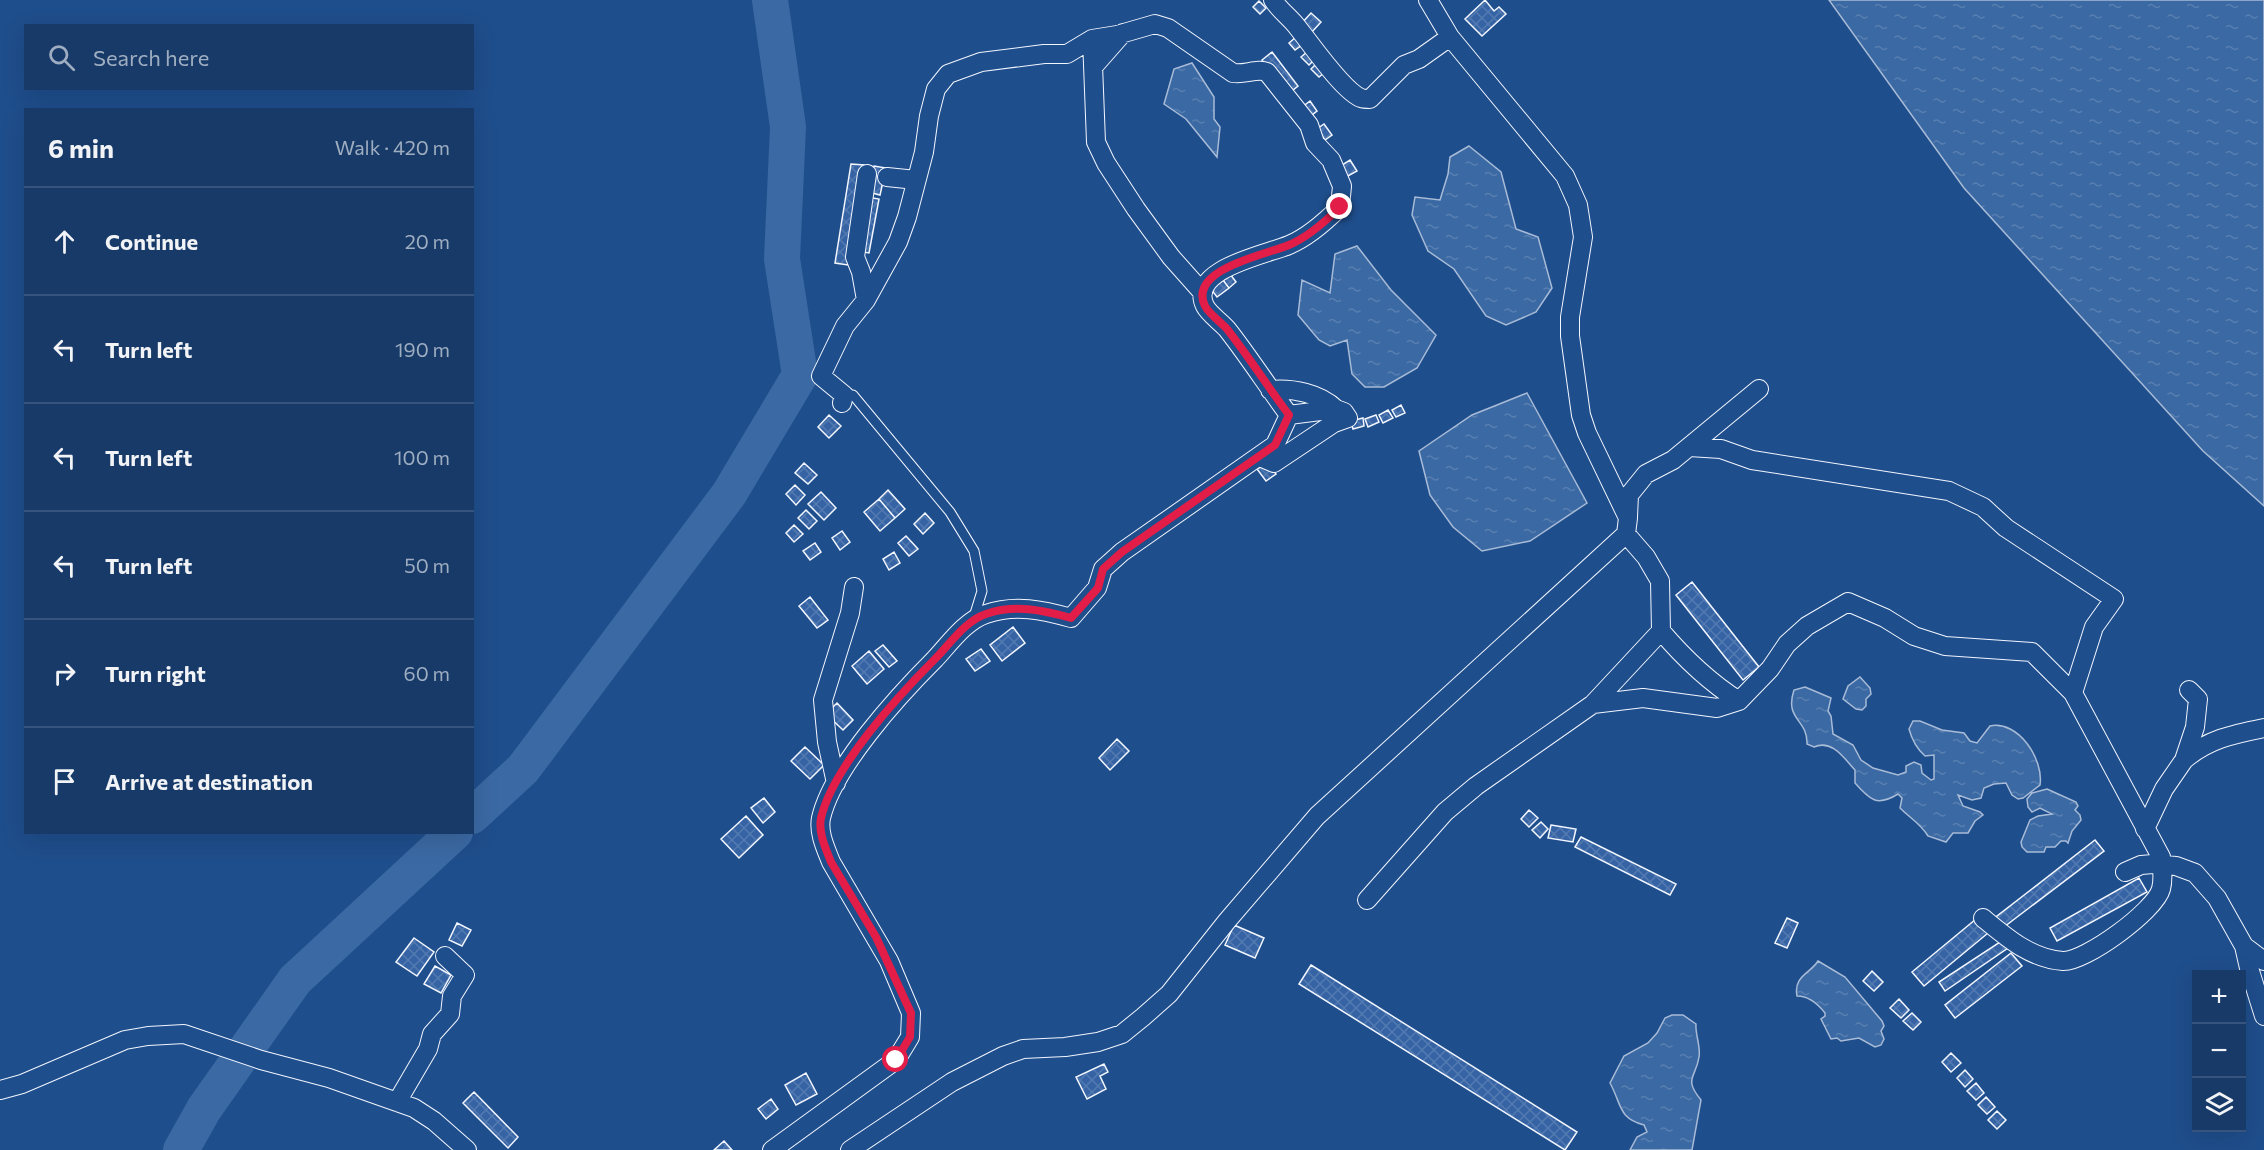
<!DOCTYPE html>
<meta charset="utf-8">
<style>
:root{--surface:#173a69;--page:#244571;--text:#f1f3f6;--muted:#9eadc0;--line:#36547d}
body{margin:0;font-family:Commissioner,sans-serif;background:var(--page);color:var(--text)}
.controls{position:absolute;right:18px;bottom:18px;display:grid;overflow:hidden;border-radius:0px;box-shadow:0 6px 24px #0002}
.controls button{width:54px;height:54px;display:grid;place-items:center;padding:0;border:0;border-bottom:2px solid var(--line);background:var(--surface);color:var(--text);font:30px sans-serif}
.stop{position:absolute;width:18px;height:18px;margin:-14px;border:4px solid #e11d48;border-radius:50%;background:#fff}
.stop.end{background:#e11d48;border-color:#fff;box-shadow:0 2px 6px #0008}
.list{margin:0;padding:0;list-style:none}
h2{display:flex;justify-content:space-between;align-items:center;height:78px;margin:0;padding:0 24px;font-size:26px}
h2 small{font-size:20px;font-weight:400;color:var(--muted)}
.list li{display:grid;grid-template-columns:39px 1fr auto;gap:18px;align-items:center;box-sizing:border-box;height:108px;padding:0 24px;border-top:2px solid var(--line)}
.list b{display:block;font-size:22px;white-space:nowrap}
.list em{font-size:20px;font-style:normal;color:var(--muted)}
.icon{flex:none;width:33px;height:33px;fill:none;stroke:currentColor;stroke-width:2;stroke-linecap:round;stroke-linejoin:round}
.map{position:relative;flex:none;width:2264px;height:1150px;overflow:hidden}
.search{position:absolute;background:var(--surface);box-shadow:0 6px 24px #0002;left:24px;top:24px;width:450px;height:66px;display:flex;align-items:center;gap:15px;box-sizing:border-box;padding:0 21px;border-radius:0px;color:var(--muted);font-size:22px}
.panel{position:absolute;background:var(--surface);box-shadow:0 6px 24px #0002;left:24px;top:108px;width:450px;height:726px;border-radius:0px}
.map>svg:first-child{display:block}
.water{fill:url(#water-ripples);stroke:#a8bbd7;stroke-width:1.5}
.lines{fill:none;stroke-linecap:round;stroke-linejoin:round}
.river{stroke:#3b69a3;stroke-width:36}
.building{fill:url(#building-cross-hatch);stroke:#f2f6ff;stroke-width:1.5}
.service-casing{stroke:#f2f6ff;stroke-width:11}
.minor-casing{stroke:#f2f6ff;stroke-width:20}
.service{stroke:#1f4e8c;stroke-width:9}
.minor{stroke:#1f4e8c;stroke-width:18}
.route{stroke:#e11d48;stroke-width:8}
</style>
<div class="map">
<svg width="2264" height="1150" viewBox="0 0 2264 1150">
<defs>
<pattern id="water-ripples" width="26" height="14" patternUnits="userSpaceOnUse" patternTransform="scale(1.5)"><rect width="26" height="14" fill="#3b69a3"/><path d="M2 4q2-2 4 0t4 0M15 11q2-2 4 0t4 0" fill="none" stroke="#587fb1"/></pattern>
<pattern id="building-cross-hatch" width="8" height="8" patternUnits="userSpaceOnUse" patternTransform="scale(1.5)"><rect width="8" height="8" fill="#3563a3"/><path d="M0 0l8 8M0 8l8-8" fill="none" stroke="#537ab1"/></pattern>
</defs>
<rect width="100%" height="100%" fill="#1f4e8c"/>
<path class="water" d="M1829,0H2264V506L2203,451L1964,188Z
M1192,63L1214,97V119L1220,127L1217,157L1186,119L1164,104L1174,69Z
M1469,146L1501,172L1516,229L1538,237L1552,288L1536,312L1506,325L1486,316L1454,269L1428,251L1412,215L1415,197L1440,200L1448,174L1450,157Z
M1357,246L1391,290L1436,335L1417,368L1384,387H1365L1352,374L1347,340L1330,346L1319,340L1298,315L1302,280L1330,293L1335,254Z
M1527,393L1587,503L1530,541L1482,551L1453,527L1430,495L1419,451L1472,415Z
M1860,677L1870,688L1871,694L1866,699V706L1862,710L1856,709L1843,699L1848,686Z
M1805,687L1831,698L1828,711L1831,716L1833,734L1853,745L1861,760L1873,768L1898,775L1906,772V766L1914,762L1921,765L1922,773L1931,780L1934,779V755L1925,756C1916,748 1912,740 1909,729L1913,721H1920L1942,730L1964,733L1970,741L1977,743L1990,726C2018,720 2044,759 2040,785L2023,798L2018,799L2012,795L2006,783L1994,784L1984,788L1981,798L1972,800L1958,795L1963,806L1980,812L1983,815L1975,821L1968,833H1953L1946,842L1928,836C1921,824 1910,818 1900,808L1902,798L1898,794C1877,807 1870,800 1855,783V770C1844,758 1832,739 1814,747L1807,744C1808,719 1784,720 1794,690Z
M2047,789L2076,802L2078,806L2075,810L2080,815L2081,820L2072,831L2068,843L2066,841H2061L2055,847H2046L2044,852H2027L2022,847L2021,842L2030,820L2038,816L2052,814L2040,808L2032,812L2028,807L2027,799L2032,793Z
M1818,961L1845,977L1882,1021L1884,1026L1881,1031L1884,1039L1881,1045L1875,1047L1859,1038L1841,1041L1837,1038L1831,1039L1821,1019L1825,1016V1013C1818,1004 1808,996 1797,996C1793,976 1811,973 1818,961Z
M1672,1015H1683L1696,1024C1695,1034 1701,1047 1699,1057C1696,1078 1683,1078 1701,1100L1692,1150H1630L1637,1137L1647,1132L1644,1125C1618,1118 1622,1105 1610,1083L1624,1056L1648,1043L1657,1033L1665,1018Z"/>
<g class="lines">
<path class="river" d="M472,816L523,769L729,494L800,375L782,259L788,127L770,0
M181,1150L204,1109L295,980L455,832"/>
</g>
<path class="building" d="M1485,0L1494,11L1499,7L1506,14L1482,36L1465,19Z
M1259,1L1266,8L1260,14L1253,7Z
M1311,13L1321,22L1311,33L1301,24Z
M1296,37L1302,45L1295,50L1289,43Z
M1272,52L1298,86L1289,93L1262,60Z
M1307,52L1315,59L1309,65L1301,57Z
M1317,63L1325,72L1319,77L1311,69Z
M1310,101L1317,111L1308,118L1301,108Z
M1324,124L1332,135L1325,140L1317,129Z
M1350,160L1357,171L1346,177L1339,167Z
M851,164L864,165L848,265L835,263Z
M874,166L886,168L880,195L868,192Z
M867,197L879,199L869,253L857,251Z
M1227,270L1236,282L1229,288L1220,276Z
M1220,276L1229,288L1217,297L1208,285Z
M1401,405L1405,413L1396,417L1392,410Z
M1388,410L1393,418L1383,423L1379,415Z
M829,415L841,426L829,438L818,427Z
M1376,415L1379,422L1368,427L1365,419Z
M1363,418L1364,426L1353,429L1351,421Z
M1268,462L1276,474L1266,481L1257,469Z
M804,463L817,475L808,484L795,473Z
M795,485L805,495L796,505L786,494Z
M888,490L905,509L895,518L879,499Z
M821,492L836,508L824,520L808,504Z
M879,499L895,518L880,531L864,512Z
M806,510L817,521L809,529L798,518Z
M925,513L934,523L923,534L914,524Z
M794,525L803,534L794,542L786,533Z
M842,531L850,542L840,550L832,538Z
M906,536L918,549L909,556L898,543Z
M815,543L821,552L810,560L803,551Z
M894,552L900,563L889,570L883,559Z
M1692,582L1759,667L1743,680L1676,595Z
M810,597L828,620L817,628L799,606Z
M1013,627L1025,643L1002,661L990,645Z
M883,645L897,661L889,667L875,651Z
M981,649L990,661L975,671L966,659Z
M869,651L884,669L867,684L852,666Z
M837,703L853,720L843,730L826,714Z
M1117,739L1129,751L1110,770L1099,758Z
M805,747L824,765L810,779L791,761Z
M764,798L775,812L763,823L751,808Z
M1529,810L1538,818L1529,827L1521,819Z
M746,816L763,835L739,858L721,839Z
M1541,822L1548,829L1540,838L1532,830Z
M1551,825L1576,829L1573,842L1548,838Z
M1581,837L1676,884L1670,895L1575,847Z
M2095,840L2104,851L2000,930L1992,920Z
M2139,878L2147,892L2057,941L2050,928Z
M1787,918L1798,923L1787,948L1775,943Z
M1976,919L1988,933L1924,986L1912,972Z
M457,923L471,930L462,946L449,940Z
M1234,925L1264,938L1255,958L1225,945Z
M414,938L434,952L417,976L396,962Z
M2003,940L2008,948L1945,991L1939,982Z
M2011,953L2022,966L1955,1018L1945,1005Z
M1311,965L1577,1132L1565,1150L1299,984Z
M435,966L451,975L441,993L424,984Z
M1872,971L1883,982L1874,991L1863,981Z
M1899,999L1909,1010L1901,1018L1890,1008Z
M1912,1013L1921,1022L1913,1030L1903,1021Z
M1951,1053L1961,1063L1951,1072L1942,1062Z
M1104,1064L1108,1072L1100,1076L1106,1089L1087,1099L1076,1077Z
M1965,1070L1973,1079L1965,1087L1957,1078Z
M806,1073L817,1094L796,1105L785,1085Z
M1976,1083L1984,1093L1976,1100L1967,1091Z
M474,1092L518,1137L508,1148L463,1103Z
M1986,1097L1995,1107L1987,1114L1978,1105Z
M771,1099L778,1109L766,1119L758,1109Z
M1997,1111L2006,1120L1997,1129L1988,1120Z
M724,1141L732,1150H714Z"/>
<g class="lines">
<g class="service-casing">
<path id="service" d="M844,395H853L950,512L974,551L982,591L973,620"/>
</g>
<g class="minor-casing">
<path id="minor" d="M1273,0C1280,11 1291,18 1298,28C1311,44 1343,91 1361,98C1364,99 1367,99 1370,99L1404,65L1419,59L1450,37
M1092,39L1096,142L1106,163L1136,209L1171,257L1203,293
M1094,66L1123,33
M887,177L916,180
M866,300L861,272L855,257L867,174
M1270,390C1293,388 1319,393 1336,409
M1689,447L1721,449L1752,460L1949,491L1983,507L2006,528L2114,599L2094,627L2073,693
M1260,457L1274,463L1334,423L1348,418L1344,412L1336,409L1289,415
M1628,517L1629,495L1646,474L1673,460L1759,389
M1661,631C1684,658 1709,682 1739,701
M1593,704L1643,698L1717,708L1739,701L1770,669L1787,644L1807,626L1848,602L1885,618L1914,636L1945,646L2032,652L2073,693L2161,857C2162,868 2164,878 2161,889C2155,911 2085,962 2063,961C2031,959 2006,937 1983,918
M2184,760C2208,739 2234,734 2264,728
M836,783L827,742L823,700L850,613L854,587
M2145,829L2164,789L2184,760L2195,727L2198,699L2189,690
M2125,872L2141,865L2153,864L2176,866L2195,873L2217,898L2244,946L2264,961
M1367,900L1445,812L1476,786L1593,704L1661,631L1660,581L1646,557L1626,534
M2244,946L2249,968L2264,1016
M0,1090L22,1084L125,1040L148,1036L184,1034L261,1060L329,1078L414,1108L434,1121L467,1150
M397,1102L428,1049L432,1034L450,1014L452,996L465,975L445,956
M772,1150L896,1060L910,1037L911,1013L889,961L831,862C826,849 818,833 821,818C833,767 898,696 935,659C950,643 965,621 986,614C1015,604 1043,610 1071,618L1097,588L1103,569L1122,552L1275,445L1289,415C1268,387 1249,357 1227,329C1221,322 1209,314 1205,306C1187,269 1268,254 1289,245C1308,237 1325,222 1340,207L1342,186L1331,160L1315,143L1309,125L1267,72C1257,68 1245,75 1233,73L1168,28L1155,24L1117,35L1092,39L1067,54H1044L981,62L948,74L936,89L929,116L924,152L907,217L898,242L866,300L845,326L821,376L844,395L842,403
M850,1150L952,1082L1003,1056L1023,1049L1065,1047L1098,1042L1122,1034L1143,1017L1169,994L1227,921L1317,816L1626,534L1628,518L1587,433L1581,415L1570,336V317L1583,237L1578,205L1565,176L1450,37L1428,0"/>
</g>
<use href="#service" class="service"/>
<use href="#minor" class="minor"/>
</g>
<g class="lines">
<path class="route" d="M896,1060L910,1037L911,1013L876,937L831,862C826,849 818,833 821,818C833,767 898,696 935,659C950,644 965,621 986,614C1014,604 1043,610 1071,618L1098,588L1103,569L1122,552L1275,445L1289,415C1268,387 1249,357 1227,329C1221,322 1209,314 1205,306C1187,269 1268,254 1289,245C1308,237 1325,222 1340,207"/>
</g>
</svg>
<div class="controls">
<button>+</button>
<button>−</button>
<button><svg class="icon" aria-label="layers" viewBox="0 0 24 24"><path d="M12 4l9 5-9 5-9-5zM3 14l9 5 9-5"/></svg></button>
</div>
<div class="stop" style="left:896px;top:1060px"></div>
<div class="stop end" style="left:1340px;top:207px"></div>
<div class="search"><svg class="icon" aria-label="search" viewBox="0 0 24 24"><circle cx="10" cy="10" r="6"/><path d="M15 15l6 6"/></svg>Search here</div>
<section class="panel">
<h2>6 min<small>Walk · 420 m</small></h2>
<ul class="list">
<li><svg class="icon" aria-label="ahead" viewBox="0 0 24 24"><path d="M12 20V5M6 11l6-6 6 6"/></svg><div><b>Continue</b></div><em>20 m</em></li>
<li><svg class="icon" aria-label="left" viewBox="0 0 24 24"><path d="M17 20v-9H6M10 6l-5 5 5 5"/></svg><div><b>Turn left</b></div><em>190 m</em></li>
<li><svg class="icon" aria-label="left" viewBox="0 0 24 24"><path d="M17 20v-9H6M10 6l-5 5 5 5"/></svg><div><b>Turn left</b></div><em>100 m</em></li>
<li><svg class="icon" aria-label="left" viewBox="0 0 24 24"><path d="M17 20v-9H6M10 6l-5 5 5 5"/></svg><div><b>Turn left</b></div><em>50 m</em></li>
<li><svg class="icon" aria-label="right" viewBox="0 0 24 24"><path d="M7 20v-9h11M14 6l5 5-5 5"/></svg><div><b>Turn right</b></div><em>60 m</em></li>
<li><svg class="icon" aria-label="arrive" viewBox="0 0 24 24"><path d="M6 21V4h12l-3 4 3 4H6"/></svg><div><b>Arrive at destination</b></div></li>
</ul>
</section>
</div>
